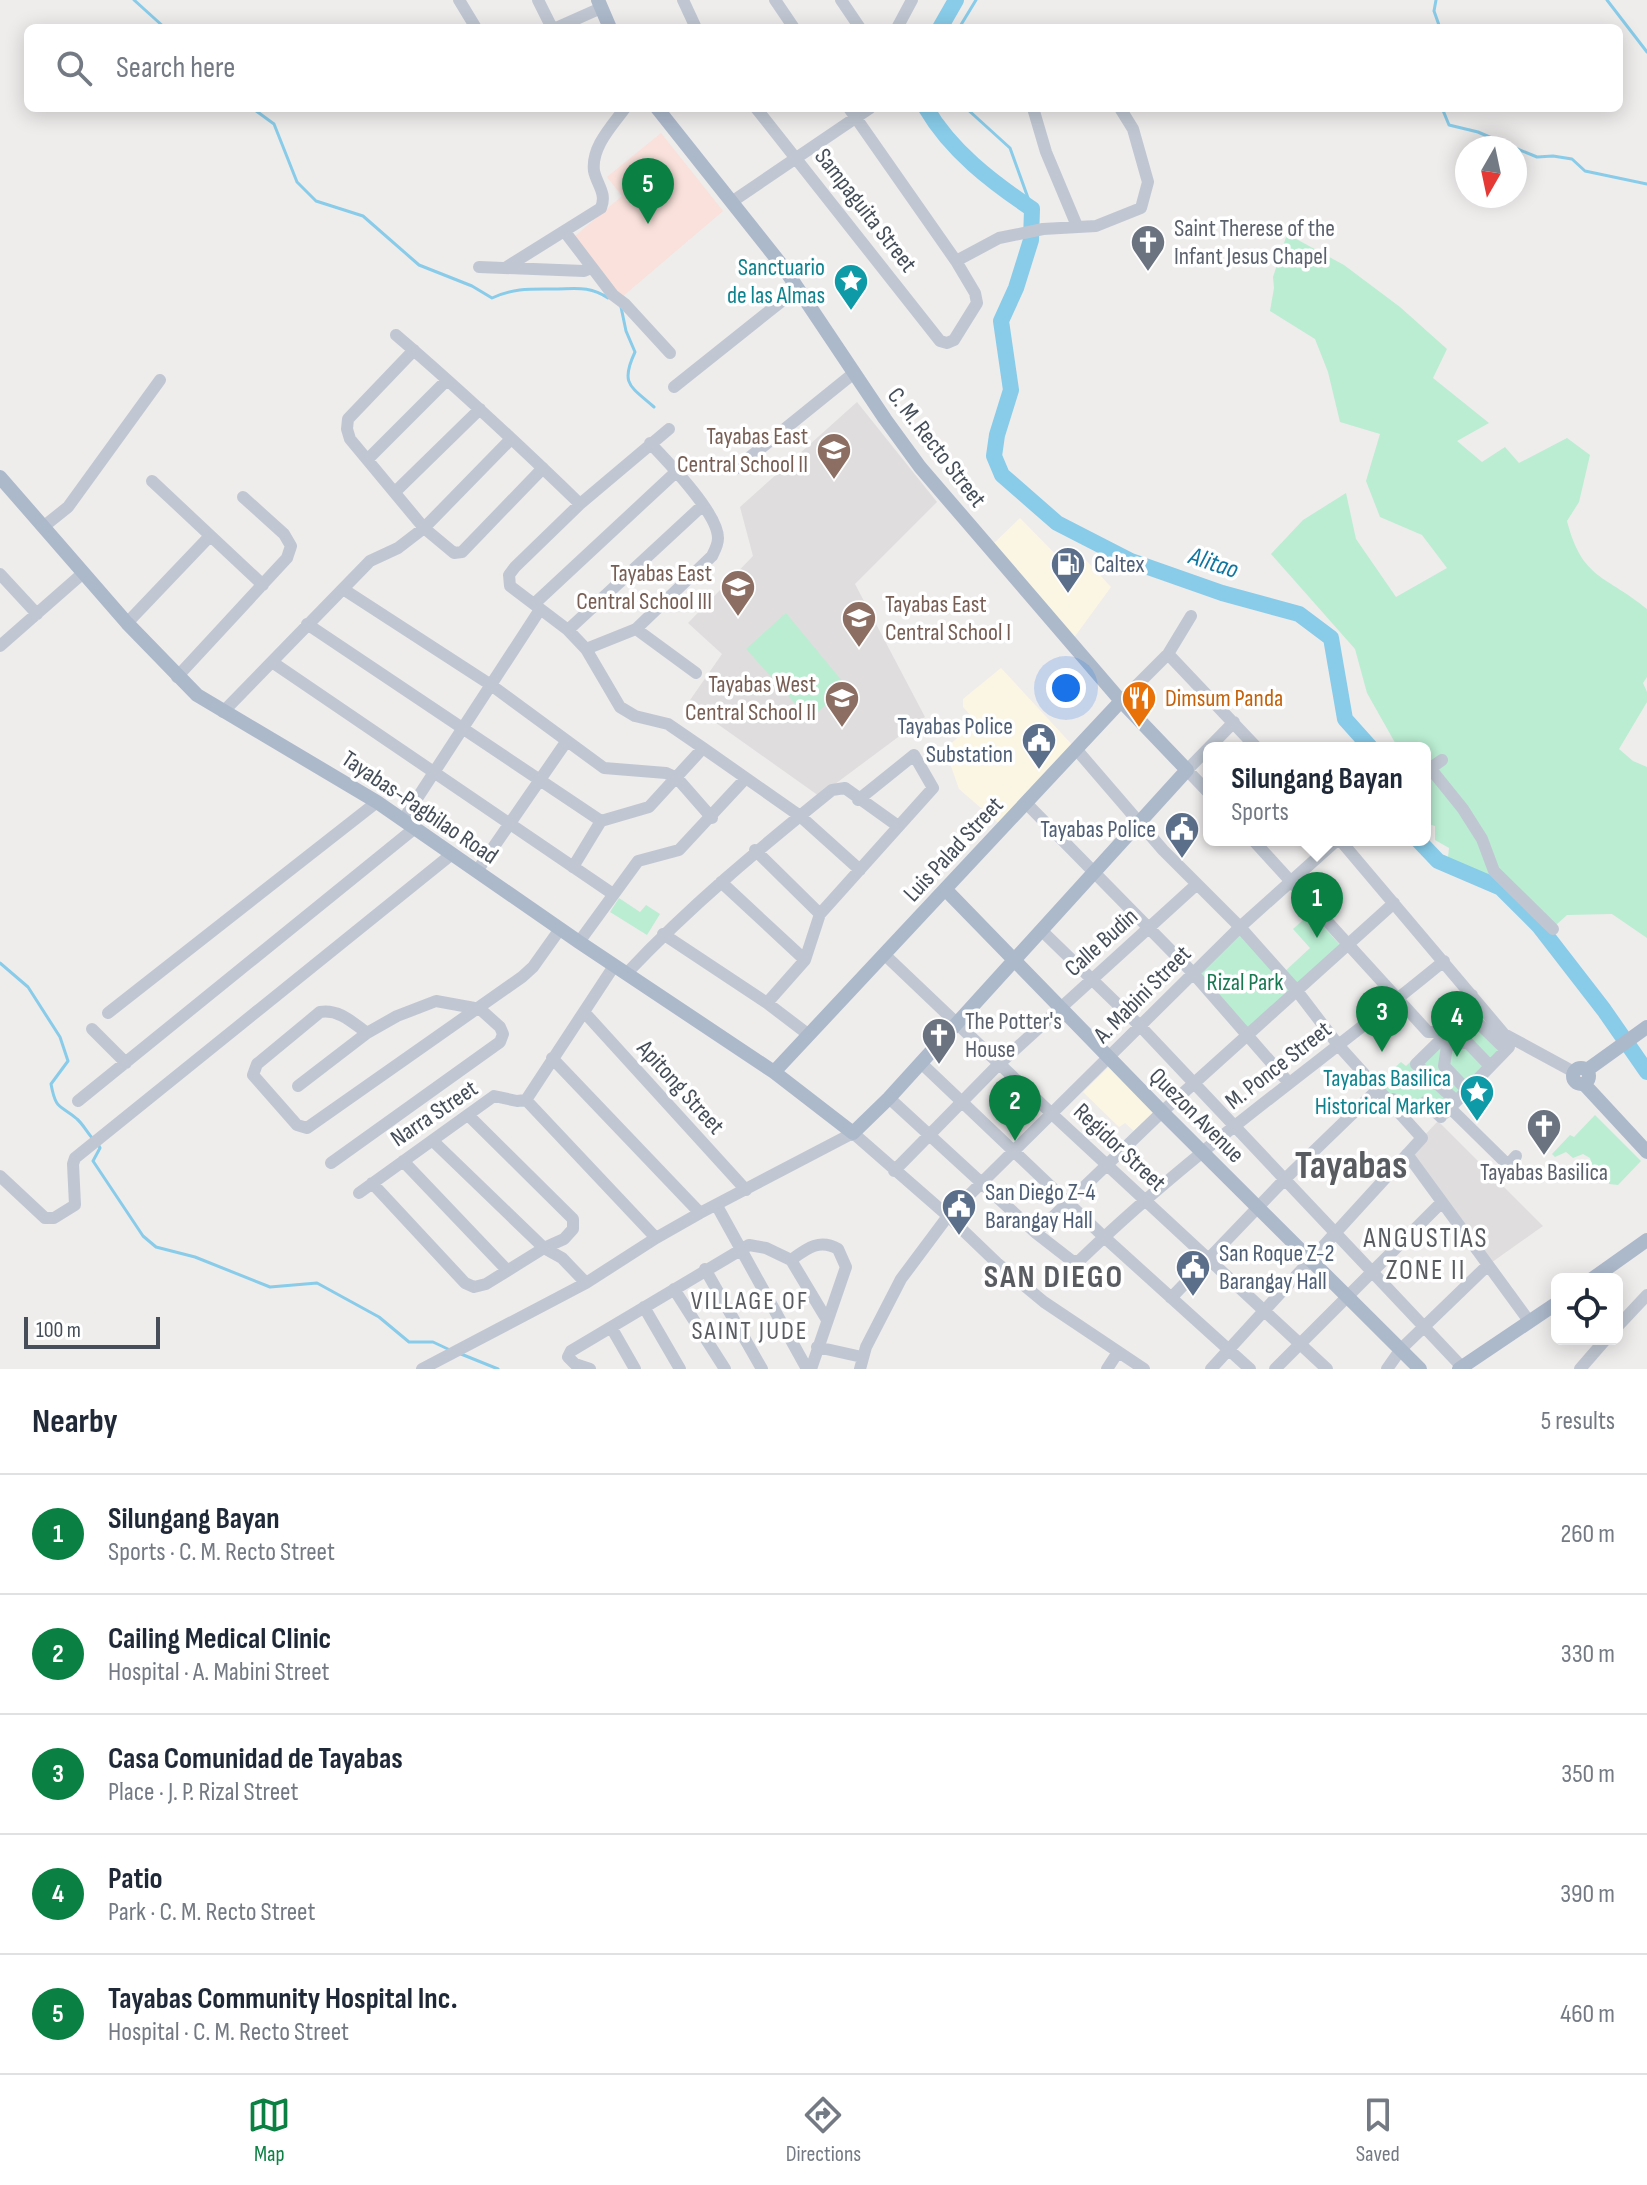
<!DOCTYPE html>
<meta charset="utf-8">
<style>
:root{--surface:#fff;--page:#f6f6f7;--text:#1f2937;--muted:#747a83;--line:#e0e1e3;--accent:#0b8043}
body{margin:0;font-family:"Sofia Sans Condensed",sans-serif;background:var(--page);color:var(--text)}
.controls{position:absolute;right:24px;bottom:24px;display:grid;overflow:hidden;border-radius:12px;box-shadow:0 4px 20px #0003}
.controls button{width:72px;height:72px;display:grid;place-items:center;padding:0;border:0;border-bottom:2px solid var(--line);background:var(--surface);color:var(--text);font:40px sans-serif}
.compass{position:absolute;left:1455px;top:136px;width:72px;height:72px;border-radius:50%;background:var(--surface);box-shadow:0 4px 20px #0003;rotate:189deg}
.scale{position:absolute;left:24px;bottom:20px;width:136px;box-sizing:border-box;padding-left:8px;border:4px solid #454e59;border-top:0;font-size:22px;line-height:28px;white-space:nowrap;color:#454e59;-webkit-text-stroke:6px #fff;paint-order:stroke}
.you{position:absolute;left:1066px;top:688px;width:28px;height:28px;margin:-20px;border:6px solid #fff;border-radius:50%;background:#1a73e8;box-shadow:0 0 0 12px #1a73e833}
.badge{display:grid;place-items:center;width:52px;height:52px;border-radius:50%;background:var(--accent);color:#fff;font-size:26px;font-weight:700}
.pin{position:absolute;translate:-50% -66px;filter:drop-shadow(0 2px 4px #0008)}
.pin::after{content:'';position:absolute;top:42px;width:28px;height:24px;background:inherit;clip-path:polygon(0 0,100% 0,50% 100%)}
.popup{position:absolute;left:1203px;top:742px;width:228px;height:104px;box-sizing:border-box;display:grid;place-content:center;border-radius:12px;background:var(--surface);filter:drop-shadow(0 2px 6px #0005);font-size:26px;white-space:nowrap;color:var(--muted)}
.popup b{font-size:30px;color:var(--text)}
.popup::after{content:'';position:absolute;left:50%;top:100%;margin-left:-16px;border:16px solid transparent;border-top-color:var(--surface)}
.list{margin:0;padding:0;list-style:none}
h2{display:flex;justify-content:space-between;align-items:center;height:104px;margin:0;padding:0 32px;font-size:34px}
h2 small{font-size:26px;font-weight:400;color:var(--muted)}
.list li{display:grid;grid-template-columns:52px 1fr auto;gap:24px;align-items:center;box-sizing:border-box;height:120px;padding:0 32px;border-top:2px solid var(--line)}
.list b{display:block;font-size:30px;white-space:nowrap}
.list p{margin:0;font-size:26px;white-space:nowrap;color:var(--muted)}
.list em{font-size:26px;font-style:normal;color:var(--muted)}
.icon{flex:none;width:44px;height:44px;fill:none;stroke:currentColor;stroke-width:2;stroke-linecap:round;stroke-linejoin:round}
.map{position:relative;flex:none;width:1647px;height:1369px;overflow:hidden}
.search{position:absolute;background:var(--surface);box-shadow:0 4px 20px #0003;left:24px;right:24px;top:24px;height:88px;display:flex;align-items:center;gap:20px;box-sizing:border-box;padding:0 28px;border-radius:12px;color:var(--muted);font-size:30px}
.sheet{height:704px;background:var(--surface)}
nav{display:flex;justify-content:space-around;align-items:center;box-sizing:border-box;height:112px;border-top:2px solid var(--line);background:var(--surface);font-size:22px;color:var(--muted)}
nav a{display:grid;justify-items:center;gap:4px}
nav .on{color:var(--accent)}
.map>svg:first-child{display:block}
.commercial{fill:#fbf6e4}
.education{fill:#e0ddde}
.medical{fill:#fae1db}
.green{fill:#baedd2}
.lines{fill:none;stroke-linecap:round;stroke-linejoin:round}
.stream{stroke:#88cce9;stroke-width:3}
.river{stroke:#88cce9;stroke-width:16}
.minor{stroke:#c0c7d2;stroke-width:12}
.major{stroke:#acb9cb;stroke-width:14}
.labels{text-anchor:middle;stroke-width:7;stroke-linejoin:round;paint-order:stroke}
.street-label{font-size:24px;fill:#454e59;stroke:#fff}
.worship-label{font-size:24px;fill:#5b616d;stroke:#fff;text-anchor:start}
.culture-label{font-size:24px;fill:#0d838f;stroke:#fff;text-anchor:end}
.education-label{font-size:24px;fill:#785e54;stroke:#fff;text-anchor:end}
.service-label{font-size:24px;fill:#4e5e75;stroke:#fff;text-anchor:start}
.food-label{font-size:24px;fill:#c56008;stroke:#fff;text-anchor:start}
.park-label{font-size:24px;fill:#187851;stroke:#fff}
.water-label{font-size:26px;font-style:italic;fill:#0f76a2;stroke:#fff}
.neighbourhood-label{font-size:26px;letter-spacing:2px;fill:#595c61;stroke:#fff}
.quarter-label{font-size:28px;letter-spacing:2px;fill:#595c61;stroke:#fff}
.district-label{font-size:32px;font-weight:bold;letter-spacing:2px;fill:#595c61;stroke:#fff}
.town-label{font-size:40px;font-weight:bold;fill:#595c61;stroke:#fff}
</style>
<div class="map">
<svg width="1647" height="1369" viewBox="0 0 1647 1369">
<rect width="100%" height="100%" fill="#efecec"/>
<path class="commercial" d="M1020,518L1067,566L1081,555L1111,587L1073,639L991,546Z
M1001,668L1076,749L1004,828L959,789L945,749L976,721L963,707V699Z
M1111,1065L1156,1112L1135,1132L1125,1123L1119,1127L1083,1092Z"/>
<path class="education" d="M857,402L937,502L855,584L925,717L819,796L688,703L722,654L688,623L753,556L740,507Z
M1438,1121L1543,1226L1488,1265L1407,1154Z"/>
<path class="medical" d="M661,133L723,211L622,297L574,237L622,196L607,177Z"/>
<path class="green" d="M1287,234L1344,265L1400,307L1447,349L1433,378L1489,423L1457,441L1482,462L1505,447L1519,463L1567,438L1590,455L1579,502L1567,521C1582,580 1606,575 1647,609V677L1643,683L1647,692V702L1619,749L1633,761L1647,767V938L1612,914L1567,915L1546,934L1501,888L1470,875L1459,863L1450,861L1448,857L1449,848L1435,840V826L1425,823V748H1398L1367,693L1355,649L1271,554L1303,520L1346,493L1356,539L1396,597L1447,568L1422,535L1380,517L1366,481L1380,434L1340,422L1328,372L1315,339L1270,311L1274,288L1273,277Z
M786,613L847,687L809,719L746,649Z
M619,898L640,912L646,905L660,914L647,935L610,912Z
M1311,913L1342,947L1247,1035L1193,973L1240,927L1282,974L1310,948L1293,929Z
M1469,1005L1508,1048L1450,1108L1445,1104L1430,1115L1409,1117L1375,1085L1401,1062L1406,1066Z
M1595,1115L1641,1161L1618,1185L1609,1184L1608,1169L1594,1171L1590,1158L1583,1154L1573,1158L1566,1152L1555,1157L1552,1154L1570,1135L1574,1137Z"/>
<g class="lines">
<path class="stream" d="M134,0L165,28
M1436,0L1434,11L1440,28
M1607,0L1647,52
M959,28L976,0
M252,108L274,124L297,182L316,201L363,216L419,265L472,286L492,298C514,288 530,289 553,289C574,289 589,285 608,298
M966,108L1010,148L1032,209
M1442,108L1449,125L1478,132L1515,148
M1515,148L1537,157L1553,156L1572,159L1585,171L1647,184
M621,307L626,331L635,352C620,384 630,386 654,407
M0,963L28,987L60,1037L68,1061L51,1084C56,1111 60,1104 77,1119C83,1124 88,1134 94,1140
M99,1146L100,1148L93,1161L143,1236L156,1247L195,1257L270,1287L317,1283L379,1317L409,1342H433L450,1350
M461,1354L498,1369"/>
<path class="river" d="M940,28L956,0
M926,108C951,151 992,182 1032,209L1031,240L1016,288L1001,321L1011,390L997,435L994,456L1002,475L1057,523L1131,561L1222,593L1299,614L1331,638L1345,719L1371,748
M1418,840L1438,861L1501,888L1539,926L1604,1010L1647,1072"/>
<path class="minor" d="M459,0L476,28
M538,0L552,28
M683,0L696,28
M775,0L794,28
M841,0L860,28
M556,28L601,8
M897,28L912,0
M756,108L940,341L947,343L954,340L977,303L975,293L956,261L849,108
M1033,108L1046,152L1077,226
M733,201L870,108
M565,232L613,295L625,304L670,353
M956,261L999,238L1043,229L1096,226L1141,208L1148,182L1133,129L1120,108
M479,267L584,271L591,268
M505,268L601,208C607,193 597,185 594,171C591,147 612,126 625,108
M396,335C459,389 520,446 580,504
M414,350L348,419L347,429L350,439L424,528L454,553L462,552L543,468
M674,387L797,289
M669,429L580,504L515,567L509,575L510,586L568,630L586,649L620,707L635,716L668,724L703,748L800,816L860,870
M368,459L447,380
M735,469L854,373
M152,481L263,585
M395,492L480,409
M43,527L68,507L160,380
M0,574L37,614
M343,589L491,685L604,768L666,773L677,778L712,818
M534,604L677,471
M127,623L210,536
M307,624L601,821
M636,629L696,673
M568,630L703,505
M0,646L82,574
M586,649L636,629L712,556C715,550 718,545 718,538C718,513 668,462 650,443
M1168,654L1257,748
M272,662L613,894
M177,677L287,558L291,546L284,534L243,497
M1121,701L1168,654L1191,616
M223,712L370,561L398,548L424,528L510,440
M1076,749L1163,850L1240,927L1297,991L1339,1046L1422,1138L1211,1369
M1430,768L1463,809L1482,839L1494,871L1553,929
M1425,772L1442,760
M1209,793L1187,770L1234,722
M1026,803L1193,973L1289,1083
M403,820L539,611
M1253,840L1428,1032H1436L1472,995
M1340,840L1504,1034L1574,1072
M755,850L820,914L805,960L767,1003
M573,867L601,821L649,807L703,748
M477,871L566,742
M721,882L805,960
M820,914L933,788L914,755L858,800
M1041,930L1141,1027L1462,1367
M663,934L767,1003L809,1035
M579,942L638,861L679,850L745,779
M885,955L1052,1114L1327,1369
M627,973C690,906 760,848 832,790L845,788L898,826
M584,1012L746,1190
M108,1013L377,802
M92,1029L126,1063
M367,1033C352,1022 339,1009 320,1012L257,1064L253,1075L297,1125L307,1128L522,977L533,967L560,929
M552,1058L700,1213
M921,1063L1103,1236L1250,1369
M298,1086L367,1033L397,1016L436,1001L480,1009L500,1027L503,1034L500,1042L331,1163
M1467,1090L1444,1066L1447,1046L1467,1042L1490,1066
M889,1098L1036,1233L1072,1261H1079C1192,1151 1323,1061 1444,961
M1393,1099L1404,1109H1418
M526,1100L656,1238
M78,1101L415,828
M1456,1101L1416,1064L1468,1013L1506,1050
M1425,1102L1441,1117
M1450,1108L1508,1165L1516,1156
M1445,1113L1509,1047
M433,1141L544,1248L562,1258L586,1283
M1407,1154L1529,1321
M403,1161L507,1270
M894,1171L999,1064L1197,884
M0,1176L45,1218H54L75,1205L73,1164L75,1158L452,854
M372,1183L465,1283L474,1287L486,1284L544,1248L564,1239L573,1229V1219L469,1116
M359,1193L494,1096L517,1101L526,1100L614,966
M717,1206L807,1369
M1036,1233L1162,1112L1394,903
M791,1260C806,1249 819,1238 838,1249L846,1267L811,1369
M705,1269L762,1369
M674,1289L725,1369
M1171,1298L1285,1179L1377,1090
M644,1307L680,1369
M611,1327L635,1369
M1617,1327L1647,1295
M817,1347L862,1357
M422,1369L586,1283L656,1238L700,1213L853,1133L948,1216L997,1263L1044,1302L1144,1369
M590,1369L575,1364L568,1357L571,1351L749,1245L766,1248L791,1260L827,1320
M860,1369L866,1347L901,1279L948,1216L1240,927L1337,840
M1107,1369L1118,1352
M1275,1369L1442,1202
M1387,1369L1401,1349L1488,1265
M1580,1369L1606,1339"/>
<path class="major" d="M598,0L610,28
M0,477L127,623L197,695L377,802L579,942L774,1072L853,1133L889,1098L1187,770L1121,701L920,467L885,419L784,268L657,108
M946,890L1162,1112L1420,1369
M1573 1076a8 8 0 1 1 16 0a8 8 0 1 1-16 0Z
M1587,1070L1647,1027
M774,1072L1121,701
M1584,1084L1647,1152
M1592,1279L1647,1240
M1459,1369L1557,1303"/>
</g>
<defs>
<g id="church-pin" transform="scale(1.8)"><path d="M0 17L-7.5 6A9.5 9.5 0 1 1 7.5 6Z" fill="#6b7280" stroke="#fff"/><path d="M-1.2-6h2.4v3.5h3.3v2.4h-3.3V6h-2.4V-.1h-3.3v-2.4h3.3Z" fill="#fff"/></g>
<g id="sight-pin" transform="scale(1.8)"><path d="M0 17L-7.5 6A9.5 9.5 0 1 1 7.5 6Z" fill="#0f9aa8" stroke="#fff"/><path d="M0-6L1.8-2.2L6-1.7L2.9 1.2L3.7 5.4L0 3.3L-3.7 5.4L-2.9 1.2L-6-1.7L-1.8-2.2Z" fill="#fff"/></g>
<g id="school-pin" transform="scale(1.8)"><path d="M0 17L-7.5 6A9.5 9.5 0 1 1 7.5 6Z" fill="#8d6e63" stroke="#fff"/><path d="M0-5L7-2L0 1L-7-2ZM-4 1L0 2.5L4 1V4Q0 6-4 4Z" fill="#fff"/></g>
<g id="fuel-pin" transform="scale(1.8)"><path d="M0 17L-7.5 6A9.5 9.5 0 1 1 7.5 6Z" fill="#5c6f8a" stroke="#fff"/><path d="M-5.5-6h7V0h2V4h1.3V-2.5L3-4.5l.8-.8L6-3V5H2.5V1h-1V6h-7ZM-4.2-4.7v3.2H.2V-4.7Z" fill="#fff"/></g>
<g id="restaurant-pin" transform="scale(1.8)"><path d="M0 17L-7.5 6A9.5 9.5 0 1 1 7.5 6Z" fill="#e8710a" stroke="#fff"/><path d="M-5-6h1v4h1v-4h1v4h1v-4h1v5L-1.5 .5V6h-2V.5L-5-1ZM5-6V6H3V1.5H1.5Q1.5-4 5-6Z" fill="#fff"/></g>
<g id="civic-pin" transform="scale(1.8)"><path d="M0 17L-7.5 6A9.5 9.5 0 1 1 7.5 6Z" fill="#5c6f8a" stroke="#fff"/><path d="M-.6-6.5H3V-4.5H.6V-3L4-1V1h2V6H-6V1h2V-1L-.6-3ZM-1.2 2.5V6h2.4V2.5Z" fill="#fff"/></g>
</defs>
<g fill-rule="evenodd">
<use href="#church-pin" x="1148" y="242"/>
<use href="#sight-pin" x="851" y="281"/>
<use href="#school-pin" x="834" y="450"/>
<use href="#fuel-pin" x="1068" y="564"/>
<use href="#school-pin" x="738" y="587"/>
<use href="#school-pin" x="859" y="618"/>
<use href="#school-pin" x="842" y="698"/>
<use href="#restaurant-pin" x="1139" y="698"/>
<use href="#civic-pin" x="1039" y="740"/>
<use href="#civic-pin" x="1182" y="829"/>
<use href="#church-pin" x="939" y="1035"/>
<use href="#sight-pin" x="1477" y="1092"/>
<use href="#church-pin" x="1544" y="1126"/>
<use href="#civic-pin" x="959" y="1206"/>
<use href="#civic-pin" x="1193" y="1267"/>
</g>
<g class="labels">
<g class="street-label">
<text transform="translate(866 210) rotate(52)" y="8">Sampaguita Street</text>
<text transform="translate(937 447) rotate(52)" y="8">C. M. Recto Street</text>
<text transform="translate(420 807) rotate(34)" y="8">Tayabas-Pagbilao Road</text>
<text transform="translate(953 849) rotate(-47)" y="8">Luis Palad Street</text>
<text transform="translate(1101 942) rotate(-42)" y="8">Calle Budin</text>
<text transform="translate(1142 994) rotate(-45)" y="8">A. Mabini Street</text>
<text transform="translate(1278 1065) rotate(-38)" y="8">M. Ponce Street</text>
<text transform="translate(681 1087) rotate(48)" y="8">Apitong Street</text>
<text transform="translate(434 1113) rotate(-34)" y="8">Narra Street</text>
<text transform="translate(1197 1115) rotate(45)" y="8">Quezon Avenue</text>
<text transform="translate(1120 1147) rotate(43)" y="8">Regidor Street</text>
</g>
<g class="worship-label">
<text x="1174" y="236">Saint Therese of the<tspan x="1174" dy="28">Infant Jesus Chapel</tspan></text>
<text x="965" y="1029">The Potter's<tspan x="965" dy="28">House</tspan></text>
<text x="1544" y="1180" text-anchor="middle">Tayabas Basilica</text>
</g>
<g class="culture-label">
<text x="825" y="275">Sanctuario<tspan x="825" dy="28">de las Almas</tspan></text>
<text x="1451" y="1086">Tayabas Basilica<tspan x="1451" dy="28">Historical Marker</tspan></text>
</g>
<g class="education-label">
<text x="808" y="444">Tayabas East<tspan x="808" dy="28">Central School II</tspan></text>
<text x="712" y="581">Tayabas East<tspan x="712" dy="28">Central School III</tspan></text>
<text x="885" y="612" text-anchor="start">Tayabas East<tspan x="885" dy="28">Central School I</tspan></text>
<text x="816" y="692">Tayabas West<tspan x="816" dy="28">Central School II</tspan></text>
</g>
<g class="service-label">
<text x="1094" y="572">Caltex</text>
<text x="1013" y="734" text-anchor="end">Tayabas Police<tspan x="1013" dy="28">Substation</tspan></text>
<text x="1156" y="837" text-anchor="end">Tayabas Police</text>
<text x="985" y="1200">San Diego Z-4<tspan x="985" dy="28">Barangay Hall</tspan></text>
<text x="1219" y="1261">San Roque Z-2<tspan x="1219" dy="28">Barangay Hall</tspan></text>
</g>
<g class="food-label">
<text x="1165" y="706">Dimsum Panda</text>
</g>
<g class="park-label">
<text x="1245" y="990">Rizal Park</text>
</g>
<g class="water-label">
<text transform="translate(1214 562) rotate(18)" y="9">Alitao</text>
</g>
<g class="neighbourhood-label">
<text x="750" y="1309">VILLAGE OF<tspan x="750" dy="30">SAINT JUDE</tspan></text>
</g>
<g class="quarter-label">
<text x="1426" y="1247">ANGUSTIAS<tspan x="1426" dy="32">ZONE II</tspan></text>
</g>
<g class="district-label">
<text x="1054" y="1287">SAN DIEGO</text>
</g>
<g class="town-label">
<text x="1351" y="1178">Tayabas</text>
</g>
</g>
</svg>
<div class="controls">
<button><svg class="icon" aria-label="locate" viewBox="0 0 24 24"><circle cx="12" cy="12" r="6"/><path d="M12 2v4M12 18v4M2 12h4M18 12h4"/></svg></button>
</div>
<svg class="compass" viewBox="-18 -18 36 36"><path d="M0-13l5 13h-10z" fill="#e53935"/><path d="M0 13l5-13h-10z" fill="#747a83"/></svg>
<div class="scale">100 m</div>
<div class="you"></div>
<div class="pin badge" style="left:1317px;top:938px">1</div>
<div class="popup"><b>Silungang Bayan</b>Sports</div>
<div class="pin badge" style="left:1015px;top:1141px">2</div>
<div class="pin badge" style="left:1382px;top:1052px">3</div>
<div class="pin badge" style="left:1457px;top:1057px">4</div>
<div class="pin badge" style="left:648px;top:224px">5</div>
<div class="search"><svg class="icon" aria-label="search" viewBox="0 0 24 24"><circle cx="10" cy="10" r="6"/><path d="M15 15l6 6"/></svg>Search here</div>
</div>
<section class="sheet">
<h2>Nearby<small>5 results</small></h2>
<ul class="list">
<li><span class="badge">1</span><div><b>Silungang Bayan</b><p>Sports · C. M. Recto Street</p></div><em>260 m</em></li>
<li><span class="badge">2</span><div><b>Cailing Medical Clinic</b><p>Hospital · A. Mabini Street</p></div><em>330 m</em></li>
<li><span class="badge">3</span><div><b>Casa Comunidad de Tayabas</b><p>Place · J. P. Rizal Street</p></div><em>350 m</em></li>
<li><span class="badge">4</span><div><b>Patio</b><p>Park · C. M. Recto Street</p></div><em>390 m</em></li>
<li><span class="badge">5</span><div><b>Tayabas Community Hospital Inc.</b><p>Hospital · C. M. Recto Street</p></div><em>460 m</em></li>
</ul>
</section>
<nav>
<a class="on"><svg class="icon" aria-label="map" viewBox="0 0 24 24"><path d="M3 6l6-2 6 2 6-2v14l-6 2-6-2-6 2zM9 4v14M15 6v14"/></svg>Map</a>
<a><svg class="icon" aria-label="directions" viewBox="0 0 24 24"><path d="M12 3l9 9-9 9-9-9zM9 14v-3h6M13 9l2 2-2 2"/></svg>Directions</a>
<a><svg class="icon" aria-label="saved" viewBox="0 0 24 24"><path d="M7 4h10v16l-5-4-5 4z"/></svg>Saved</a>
</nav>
